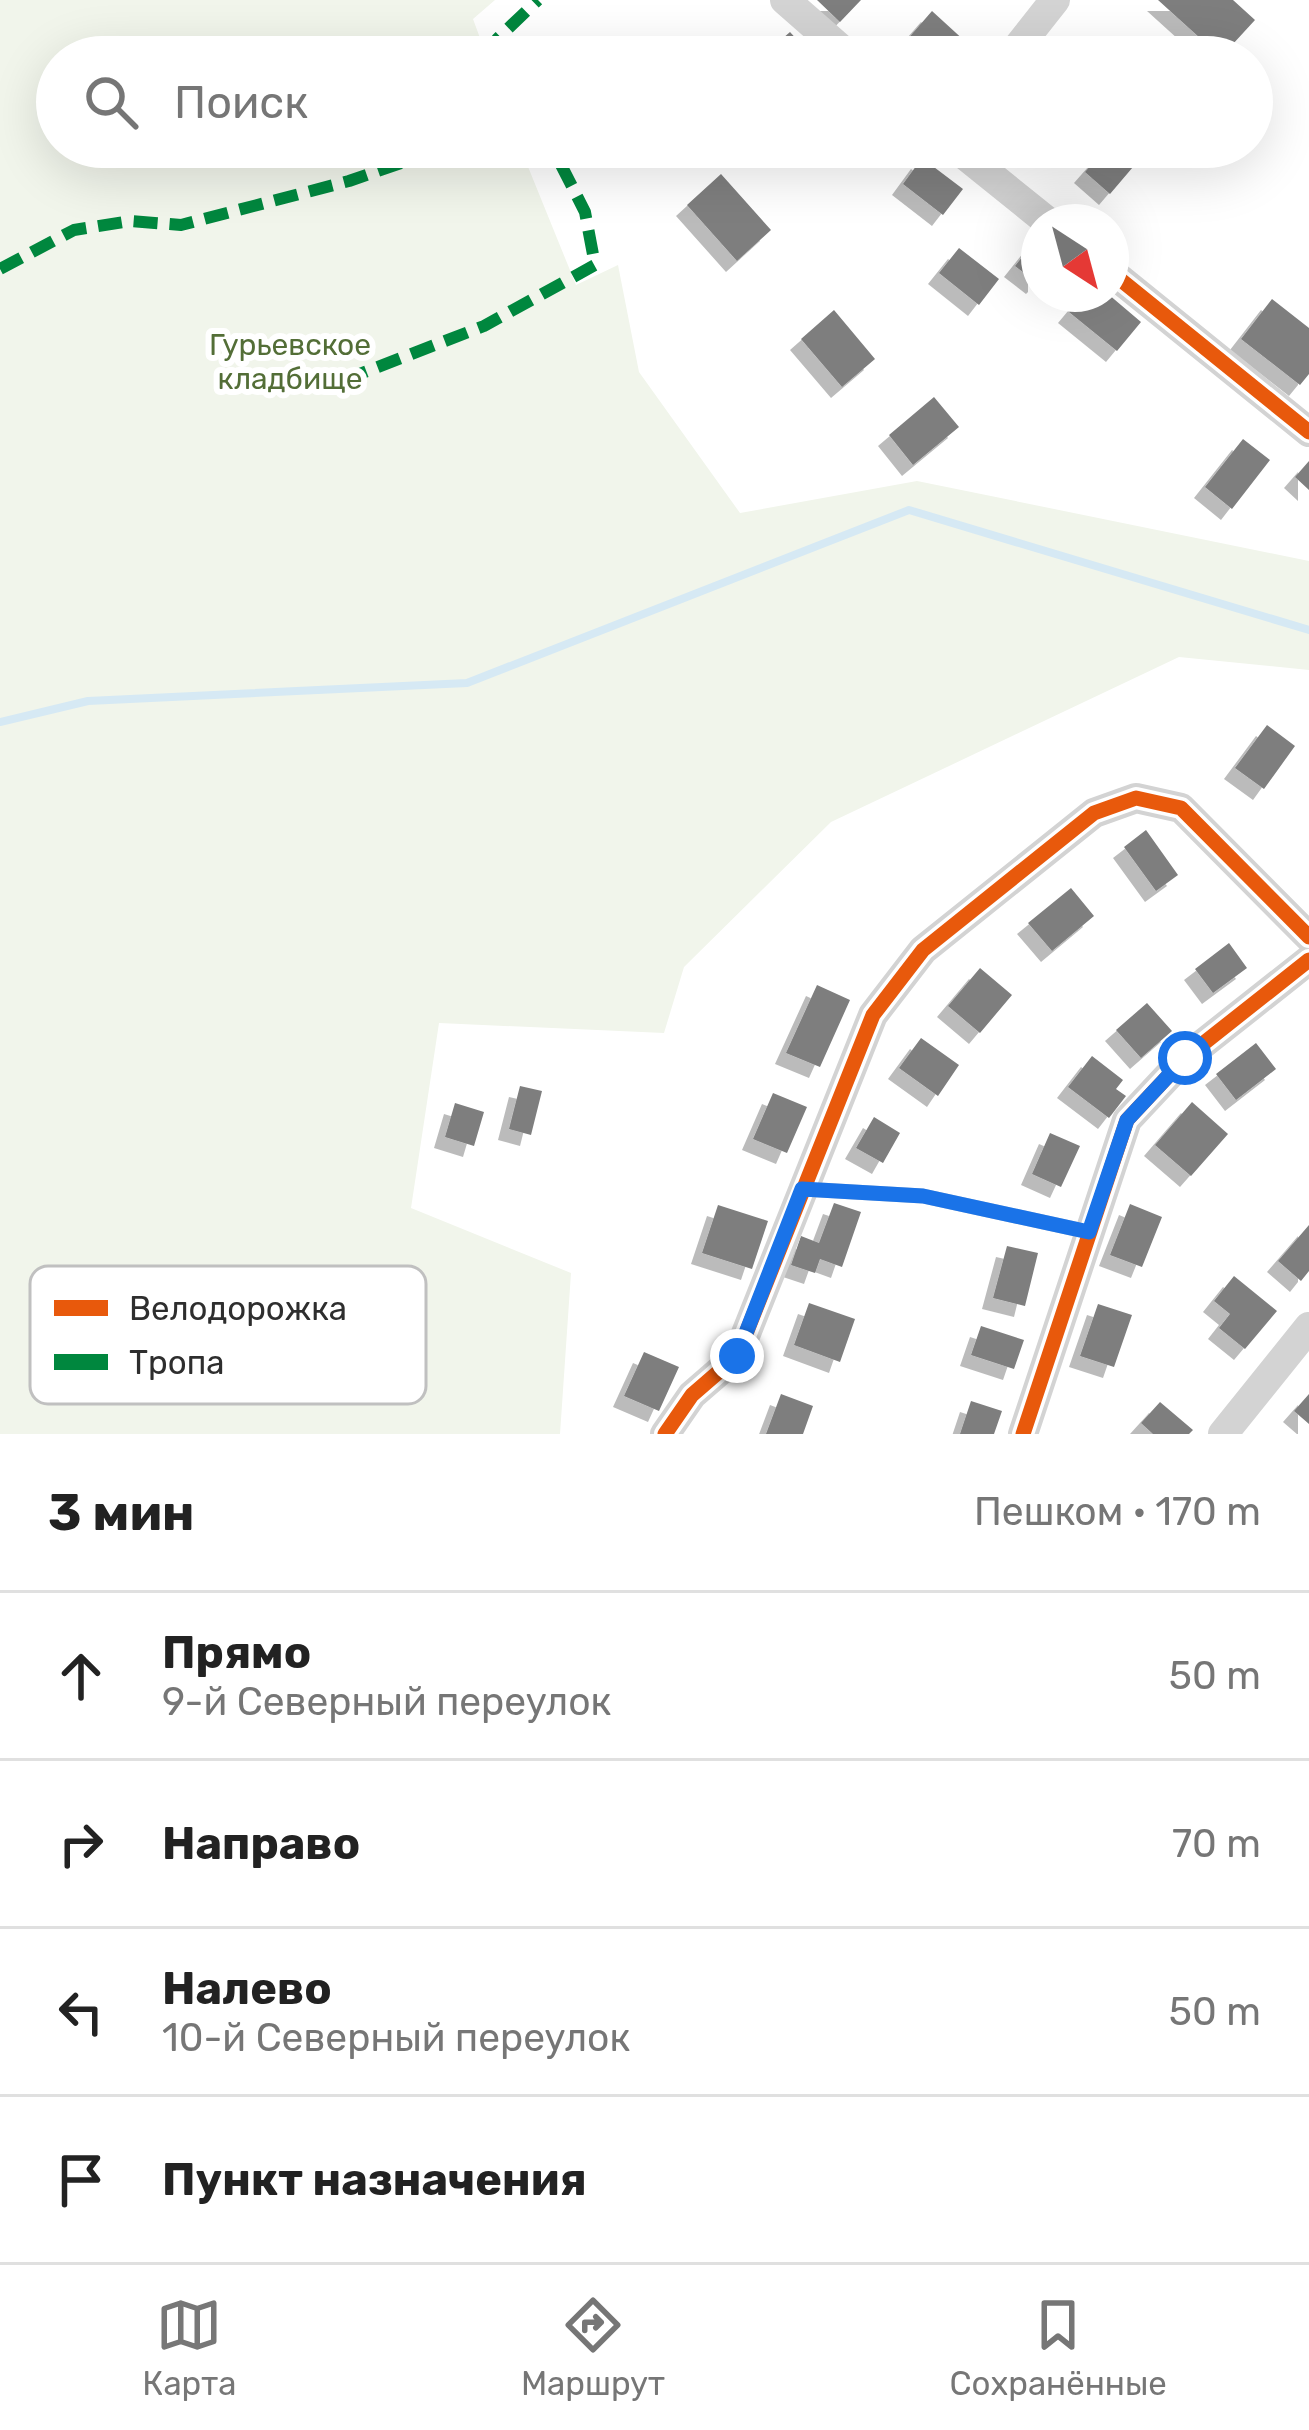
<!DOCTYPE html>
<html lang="ru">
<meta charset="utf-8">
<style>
:root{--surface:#fff;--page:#f2f2f2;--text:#222;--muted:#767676;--line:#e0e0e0;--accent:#777}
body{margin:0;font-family:Rubik,sans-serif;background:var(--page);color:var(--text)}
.compass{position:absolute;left:1021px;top:204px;width:108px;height:108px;border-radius:50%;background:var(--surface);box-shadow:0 12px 48px #0002;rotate:144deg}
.stop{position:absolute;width:36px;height:36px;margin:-27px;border:9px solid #1a73e8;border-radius:50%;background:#fff}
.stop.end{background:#1a73e8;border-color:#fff;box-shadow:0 3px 12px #0008}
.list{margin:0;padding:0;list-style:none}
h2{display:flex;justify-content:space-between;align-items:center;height:156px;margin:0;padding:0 48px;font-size:51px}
h2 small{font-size:39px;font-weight:400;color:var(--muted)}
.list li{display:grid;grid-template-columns:78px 1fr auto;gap:36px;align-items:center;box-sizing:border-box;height:168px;padding:0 48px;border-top:3px solid var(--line)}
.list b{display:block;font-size:45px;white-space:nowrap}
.list p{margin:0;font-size:39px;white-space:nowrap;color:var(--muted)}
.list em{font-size:39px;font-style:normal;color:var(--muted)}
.icon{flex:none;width:66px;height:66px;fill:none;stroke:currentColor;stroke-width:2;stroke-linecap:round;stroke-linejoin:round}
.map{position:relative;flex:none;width:1309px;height:1434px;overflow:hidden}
.search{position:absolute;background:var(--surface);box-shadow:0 12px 48px #0002;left:36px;right:36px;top:36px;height:132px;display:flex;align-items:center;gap:30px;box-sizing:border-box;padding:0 42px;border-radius:66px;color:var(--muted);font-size:45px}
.sheet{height:828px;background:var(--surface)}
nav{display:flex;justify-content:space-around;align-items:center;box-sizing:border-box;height:168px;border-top:3px solid var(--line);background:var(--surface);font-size:33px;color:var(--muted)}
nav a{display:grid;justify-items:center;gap:6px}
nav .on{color:var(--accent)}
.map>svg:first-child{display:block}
.green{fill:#f1f5eb}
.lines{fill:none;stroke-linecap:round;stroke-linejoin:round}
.stream{stroke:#d6e9f4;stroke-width:8}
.building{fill:#7e7e7e;filter:url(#shadow)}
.service{stroke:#d3d3d3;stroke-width:15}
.minor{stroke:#d3d3d3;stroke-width:30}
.quiet{stroke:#00873e;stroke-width:12;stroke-dasharray:24 12;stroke-linecap:butt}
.cycleway-casing{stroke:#fff;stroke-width:22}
.cycleway{stroke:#e8590c;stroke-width:15}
.route{stroke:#1a73e8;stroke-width:15}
.labels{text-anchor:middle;stroke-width:12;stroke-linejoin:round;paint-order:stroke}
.park-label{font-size:30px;fill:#536e37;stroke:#fff}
.key{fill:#fff;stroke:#c0c0c0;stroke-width:3}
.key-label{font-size:33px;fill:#2e2e2e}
</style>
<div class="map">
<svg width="1309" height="1434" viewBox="0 0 1309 1434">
<defs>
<filter id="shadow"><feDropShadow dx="-11" dy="11" stdDeviation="0" flood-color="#0004"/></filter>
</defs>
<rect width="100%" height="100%" fill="#fff"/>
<path class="green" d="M0,0H495L473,19L487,57H57V147H520L576,285L618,265L639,372L740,513L917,481L1309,561V670L1179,657L831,822L684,967L664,1033L439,1023L411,1208L571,1273L560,1434H0Z"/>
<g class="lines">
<path class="stream" d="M0,722L88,701L467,683L909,510L1309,630"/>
</g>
<path class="building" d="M817,0H861L840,22Z
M1158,0H1233L1255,20L1221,57Z
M932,11L967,43L954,57H908L899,49Z
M790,32L813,57H784L774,46Z
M1107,147H1150L1110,194L1085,172Z
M922,158L963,189L943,215L903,184Z
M721,174L771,230L737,261L687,205Z
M1039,236V281L1037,283L1015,266Z
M959,248L999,279L979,305L939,273Z
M1084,294H1108L1141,322L1117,351L1069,312Z
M1272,299L1309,328V374L1300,385L1241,339Z
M834,310L875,359L842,387L801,339Z
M934,397L959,427L913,465L889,435Z
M1243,439L1270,460L1232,509L1205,487Z
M1309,461V490L1295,477Z
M1267,725L1295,746L1264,789L1235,768Z
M1146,830L1178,875L1156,891L1124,847Z
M1071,888L1094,916L1052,951L1028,923Z
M1229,943L1247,968L1213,993L1195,969Z
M980,968L1012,995L980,1033L948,1006Z
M817,985L850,1000L820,1067L786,1053Z
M1147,1003L1172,1031L1141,1058L1116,1030Z
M921,1038L959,1065L938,1096L899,1068Z
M1256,1043L1276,1069L1236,1100L1216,1074Z
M1092,1056L1123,1080L1116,1089L1126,1096L1109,1118L1068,1087Z
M520,1086L542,1091L531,1135L509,1129Z
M773,1093L807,1107L787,1153L753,1139Z
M1192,1102L1228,1134L1191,1176L1155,1145Z
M455,1103L484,1112L474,1146L445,1137Z
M874,1117L900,1133L883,1163L856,1148Z
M1050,1133L1080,1146L1061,1187L1032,1174Z
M834,1203L861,1212L842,1267L820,1259L815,1273L791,1265L801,1236L819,1243Z
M1130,1204L1162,1217L1142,1267L1110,1255Z
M718,1205L768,1221L752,1269L702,1253Z
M1309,1225V1271L1301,1281L1278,1261Z
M1007,1246L1038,1253L1025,1306L993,1298Z
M1234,1276L1277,1311L1245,1349L1219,1328L1230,1314L1214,1301Z
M809,1303L855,1319L840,1362L794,1345Z
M1098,1304L1132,1315L1114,1367L1080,1356Z
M981,1326L1024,1340L1014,1369L971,1355Z
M644,1352L679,1367L659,1411L624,1396Z
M781,1394L813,1406L803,1434H766Z
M1309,1394V1424L1294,1411Z
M971,1401L1002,1411L994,1434H960Z
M1160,1402L1193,1430L1189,1434H1153L1141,1423Z"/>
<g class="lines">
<path class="service" d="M802,1189L923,1196L1089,1232"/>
<path class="minor" d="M785,0L850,57
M1010,57L1055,0
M955,147L1048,222
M1111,272L1309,432
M665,1434L692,1395L737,1356L873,1015L923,950L1094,813L1136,798L1181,808L1309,937
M1023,1434L1127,1120L1185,1058L1309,960
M1223,1434L1309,1327"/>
<path class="quiet" d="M506,57L497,39L538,0
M0,269L74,230L130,221L181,225L349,181L447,147
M344,380L484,326L595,265L585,212L552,147"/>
<g class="cycleway-casing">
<path id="cycleway" d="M1111,272L1309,432
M665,1434L692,1395L737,1356L873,1015L923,950L1094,813L1136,798L1181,808L1309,937
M1023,1434L1127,1120L1185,1058L1309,960"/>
</g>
<use href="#cycleway" class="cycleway"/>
</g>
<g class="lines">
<path class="route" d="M737,1356L802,1189L923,1196L1089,1232L1127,1120L1185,1058"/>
</g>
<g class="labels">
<g class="park-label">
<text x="290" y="355">Гурьевское<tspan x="290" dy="34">кладбище</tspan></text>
</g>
</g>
<rect x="30" y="1266" width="396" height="138" rx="18" class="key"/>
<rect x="54" y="1300" width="54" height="16" fill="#e8590c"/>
<rect x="54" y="1354" width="54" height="16" fill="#00873e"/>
<g class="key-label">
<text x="129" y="1320">Велодорожка</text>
<text x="129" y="1374">Тропа</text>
</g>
</svg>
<svg class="compass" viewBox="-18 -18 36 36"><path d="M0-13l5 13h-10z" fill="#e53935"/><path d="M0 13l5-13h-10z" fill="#767676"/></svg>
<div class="stop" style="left:1185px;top:1058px"></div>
<div class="stop end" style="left:737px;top:1356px"></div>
<div class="search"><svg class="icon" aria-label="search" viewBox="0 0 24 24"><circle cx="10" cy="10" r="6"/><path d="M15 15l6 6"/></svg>Поиск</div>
</div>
<section class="sheet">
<h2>3 мин<small>Пешком · 170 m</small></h2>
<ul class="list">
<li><svg class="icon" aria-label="ahead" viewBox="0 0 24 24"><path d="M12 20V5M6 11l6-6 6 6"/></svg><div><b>Прямо</b><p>9-й Северный переулок</p></div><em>50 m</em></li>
<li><svg class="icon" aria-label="right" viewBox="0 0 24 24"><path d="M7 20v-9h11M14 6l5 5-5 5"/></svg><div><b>Направо</b></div><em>70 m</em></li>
<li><svg class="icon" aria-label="left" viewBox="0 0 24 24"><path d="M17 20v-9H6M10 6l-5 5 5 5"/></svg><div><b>Налево</b><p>10-й Северный переулок</p></div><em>50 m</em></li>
<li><svg class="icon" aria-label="arrive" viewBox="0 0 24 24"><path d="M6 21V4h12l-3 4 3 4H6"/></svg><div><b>Пункт назначения</b></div></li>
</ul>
</section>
<nav>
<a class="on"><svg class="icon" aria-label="map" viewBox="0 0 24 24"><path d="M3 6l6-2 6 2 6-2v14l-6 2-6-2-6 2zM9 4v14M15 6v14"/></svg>Карта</a>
<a><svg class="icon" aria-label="directions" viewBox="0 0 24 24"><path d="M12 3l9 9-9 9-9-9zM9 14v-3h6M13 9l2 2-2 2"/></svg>Маршрут</a>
<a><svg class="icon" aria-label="saved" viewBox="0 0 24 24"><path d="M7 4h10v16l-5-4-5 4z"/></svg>Сохранённые</a>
</nav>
